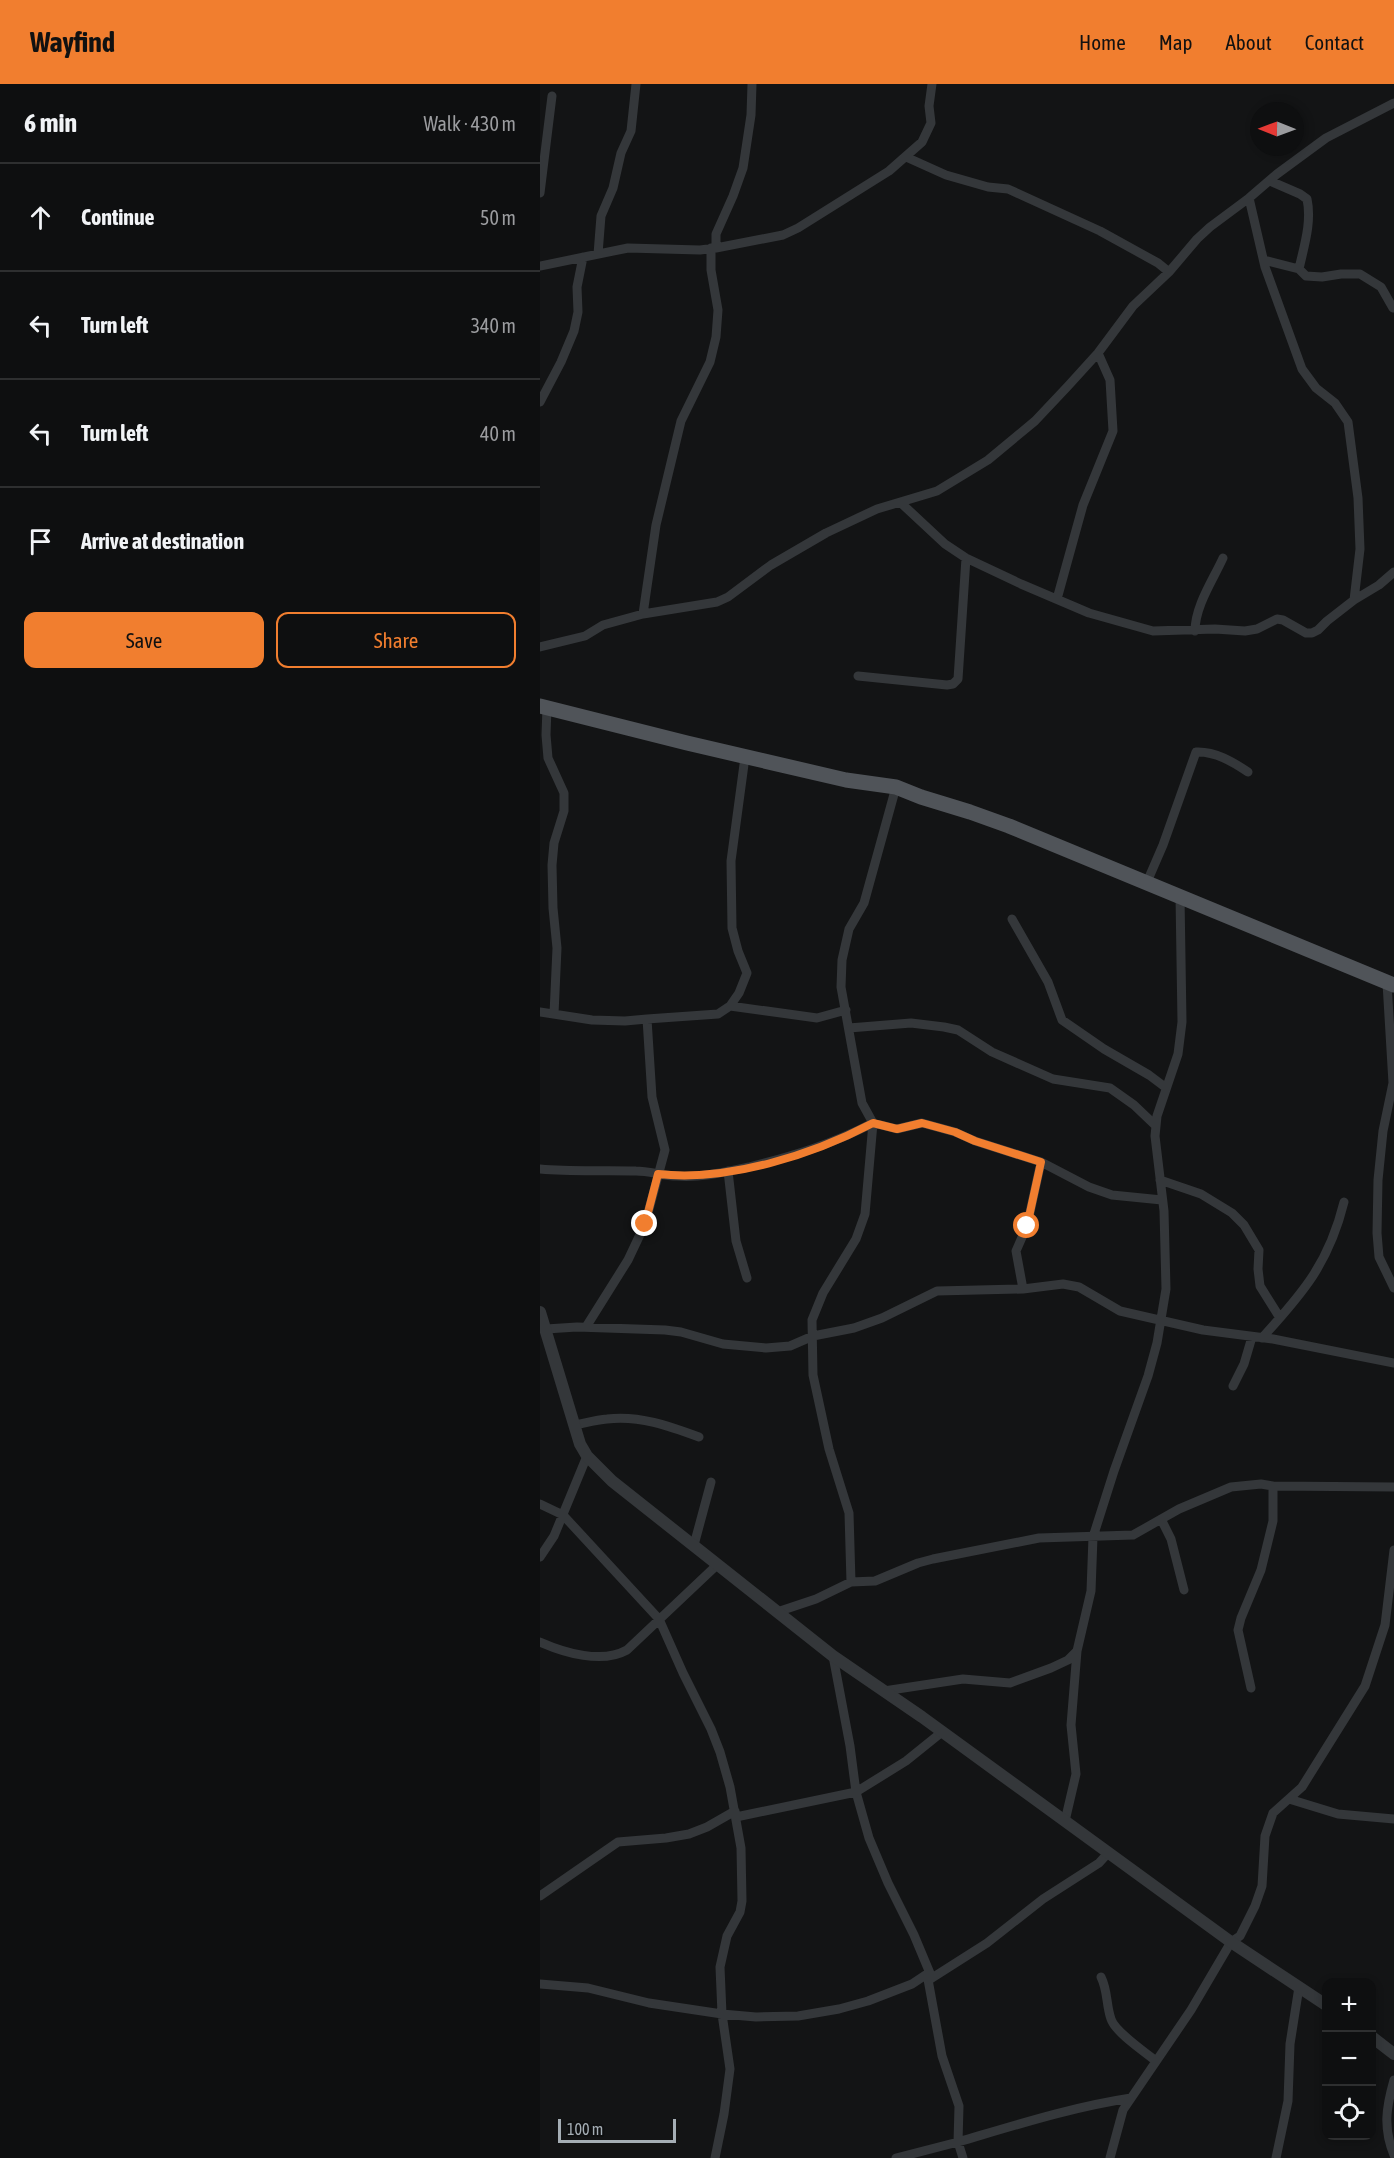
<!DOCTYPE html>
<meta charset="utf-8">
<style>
:root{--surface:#0e0f10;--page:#171819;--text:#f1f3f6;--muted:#9b9c9f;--line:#2e2f30;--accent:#f17e2f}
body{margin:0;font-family:"Asap Condensed",sans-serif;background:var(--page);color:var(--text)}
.controls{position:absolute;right:18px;bottom:18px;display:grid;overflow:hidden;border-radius:12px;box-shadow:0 3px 9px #0003}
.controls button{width:54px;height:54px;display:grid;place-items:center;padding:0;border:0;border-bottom:2px solid var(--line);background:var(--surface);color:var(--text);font:30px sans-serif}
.compass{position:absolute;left:710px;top:18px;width:54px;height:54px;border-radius:50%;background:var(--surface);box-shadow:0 3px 9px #0003;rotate:271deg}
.scale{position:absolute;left:18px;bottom:15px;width:118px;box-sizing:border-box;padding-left:6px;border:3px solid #a5aeb5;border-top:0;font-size:16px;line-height:21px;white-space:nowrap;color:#a5aeb5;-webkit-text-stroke:4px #0e0f10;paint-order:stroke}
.stop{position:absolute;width:18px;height:18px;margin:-14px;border:4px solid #f17e2f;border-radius:50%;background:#fff}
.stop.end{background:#f17e2f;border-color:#fff;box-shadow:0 2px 6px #0008}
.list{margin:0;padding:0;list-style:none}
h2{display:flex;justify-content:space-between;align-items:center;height:78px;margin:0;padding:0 24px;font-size:26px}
h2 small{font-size:20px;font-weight:400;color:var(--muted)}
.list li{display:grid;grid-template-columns:39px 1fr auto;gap:18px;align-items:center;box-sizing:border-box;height:108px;padding:0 24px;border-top:2px solid var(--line)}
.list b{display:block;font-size:22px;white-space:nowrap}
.list em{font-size:20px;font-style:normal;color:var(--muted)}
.actions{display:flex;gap:12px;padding:18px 24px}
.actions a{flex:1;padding:14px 0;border:2px solid var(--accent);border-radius:12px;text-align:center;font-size:21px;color:var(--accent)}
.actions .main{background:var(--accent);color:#111}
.icon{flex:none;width:33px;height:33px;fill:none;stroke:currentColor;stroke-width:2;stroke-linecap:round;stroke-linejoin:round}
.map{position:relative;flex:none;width:854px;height:2074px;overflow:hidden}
header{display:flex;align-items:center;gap:36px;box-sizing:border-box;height:84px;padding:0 30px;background:var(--accent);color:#111}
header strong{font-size:28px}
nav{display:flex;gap:33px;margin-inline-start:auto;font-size:21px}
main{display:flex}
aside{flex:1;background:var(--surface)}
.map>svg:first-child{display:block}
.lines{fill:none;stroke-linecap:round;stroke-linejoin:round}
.minor{stroke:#34373a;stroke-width:9}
.tertiary{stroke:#34373a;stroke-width:12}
.primary{stroke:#505459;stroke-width:15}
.route{stroke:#f17e2f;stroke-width:8}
</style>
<header>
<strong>Wayfind</strong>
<nav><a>Home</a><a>Map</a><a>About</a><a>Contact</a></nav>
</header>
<main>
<aside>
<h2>6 min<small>Walk · 430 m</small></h2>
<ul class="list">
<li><svg class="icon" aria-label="ahead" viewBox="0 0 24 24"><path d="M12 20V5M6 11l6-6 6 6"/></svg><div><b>Continue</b></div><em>50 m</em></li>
<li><svg class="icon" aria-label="left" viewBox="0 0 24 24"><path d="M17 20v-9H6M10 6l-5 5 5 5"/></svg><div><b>Turn left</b></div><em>340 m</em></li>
<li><svg class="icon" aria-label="left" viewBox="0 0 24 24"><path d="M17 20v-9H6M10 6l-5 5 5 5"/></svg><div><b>Turn left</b></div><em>40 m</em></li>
<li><svg class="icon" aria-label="arrive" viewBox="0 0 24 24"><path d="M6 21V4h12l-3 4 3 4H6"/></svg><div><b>Arrive at destination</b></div></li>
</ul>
<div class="actions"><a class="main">Save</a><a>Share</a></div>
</aside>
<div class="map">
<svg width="854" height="2074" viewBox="0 0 854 2074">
<rect width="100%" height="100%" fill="#131415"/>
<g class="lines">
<path class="minor" d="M366,73L406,91L448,103L468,105L560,147L618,179L629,188
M730,97L760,110L767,115C772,138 764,162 759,185
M0,109L12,12
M709,114L725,183L762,285L776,304L795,319L808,338L818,414L820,465L814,516
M176,164V150L193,112L203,84L211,31L212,0
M58,170L61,132L73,104L81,69L91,47L96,0
M724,176L759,185L766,192L782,193L801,190H820L841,203L853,224
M0,182L88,164L160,166L176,164L243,151L258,144L349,87L382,58L391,39L389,22L392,0
M0,318L21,278L34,247L38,228L37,203L43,173
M361,419L405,460L426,474L481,500L549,529L613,547L675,545L705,547L717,545L737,535L743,536L766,549H772L778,546L787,537L814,516L839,501L854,488
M517,515L543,421L573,347L570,296L558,269
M103,530L116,441L141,337L170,278L176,253L178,226L171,186V164
M655,547C655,522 673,496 683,474
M0,563L45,552L63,541L103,530L177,518L188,513L231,481L286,449L337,425L397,407L448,376L495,337L528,302L558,269L593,222L629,188L657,155L670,143L709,114L737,90L786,54L854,19
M318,592L407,601L413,600L418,595L426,474
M7,623L6,651L8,674L24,709V727L14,759L12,781L13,824L17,864L14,930
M607,798L623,761L656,668C675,667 693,678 708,688
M472,835L508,898L522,936L564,965L609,991L625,1003
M847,899L853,999L843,1047L838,1096L837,1149L839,1173L854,1204
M190,922L199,909L207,889L198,867L192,844L191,777L205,673
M0,928L52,936L85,937L107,935
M309,944L371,939L404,943L418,946L452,968L513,995L570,1004L594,1021L616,1042
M0,1085C32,1088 64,1086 96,1087C110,1087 123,1092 137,1092C161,1094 185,1088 209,1083C254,1072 292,1060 333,1039L357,1045L382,1039L415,1048L435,1057L501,1078L549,1103L572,1111L622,1116
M188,1087L196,1157L207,1194
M620,1096L661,1110L692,1129L704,1141L719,1166L718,1185L720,1202L740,1234
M483,1205L476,1167L487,1142L501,1078
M46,1243L88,1176L105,1140L125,1066L112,1013L107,935L178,930L190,922L277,934L306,926
M6,1245L37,1243L125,1246L141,1248L183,1260L226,1264L250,1262L273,1252L314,1244L342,1234L397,1207L483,1205L523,1200L539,1203L580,1227L663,1246L733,1255L854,1279
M722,1254C763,1209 789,1179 804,1118
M693,1302L704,1280L712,1253
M34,1341C45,1339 56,1336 67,1335C99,1331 129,1342 159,1353
M0,1420L23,1431L119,1535L143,1589L171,1645L180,1668L190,1703L201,1764L202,1817L200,1828L187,1852L180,1883L182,1930L190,1985L184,2030L175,2074
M621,1435L631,1455L644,1506
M154,1461L171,1398
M0,1473L14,1452L47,1372
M311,1498L309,1429L289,1365L273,1291L272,1236L283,1209L316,1155L325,1130L333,1039L322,1019L301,903L302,876L309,845L324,819L356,703
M237,1528L276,1515L311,1498L335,1497L378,1479L393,1475L499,1454L593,1451L639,1425L691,1403L721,1400L733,1402L854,1403
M0,1558C25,1569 62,1580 87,1566L178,1480
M293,1572L310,1662L316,1708L329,1754L348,1799L374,1851L392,1894
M711,1604L698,1546L701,1534L721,1486L733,1437V1402
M344,1607L423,1595L470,1599L511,1584L528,1576L537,1567L551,1507L553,1453L574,1387L608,1292L617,1259L626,1205L624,1127L615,1052L617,1032L638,970L642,938L640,812
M749,1715L798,1730L854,1735
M196,1733L316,1708L366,1677L402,1648
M525,1737L536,1690L531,1641L537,1567
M0,1812L78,1758L126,1754L149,1750L167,1743L195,1727
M561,1893C568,1907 566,1921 571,1935C575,1948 605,1968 616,1977
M0,1900L48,1904L109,1919L182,1930L216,1933L258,1932L299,1925L328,1917L372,1900L387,1890L392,1894L447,1859L503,1815L559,1779L569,1768
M854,1996C846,2024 843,2044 854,2071
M356,2074L418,2058L419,2022L402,1972L387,1890
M423,2074L418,2058C476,2041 532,2023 591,2014
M570,2074L583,2026L651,1926L691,1858L700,1852L715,1822L722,1802L725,1752L733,1729L762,1703L825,1602L845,1541L854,1466
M736,2074L748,2017L750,1960L759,1903"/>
<path class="tertiary" d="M0,1228L40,1360L47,1372L72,1397L293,1572L382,1633L691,1858L786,1921
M832,1953L854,1970"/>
<path class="primary" d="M0,622L147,659L306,696L356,703L381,713L430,728L469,742L854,901"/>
</g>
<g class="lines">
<path class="route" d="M105,1140L118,1090C188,1098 272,1071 333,1039L357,1045L382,1039L415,1048L435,1057L501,1078L487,1142"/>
</g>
</svg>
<div class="controls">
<button>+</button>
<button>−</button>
<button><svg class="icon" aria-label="locate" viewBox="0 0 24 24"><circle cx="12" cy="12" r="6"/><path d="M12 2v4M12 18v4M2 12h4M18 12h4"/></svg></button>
</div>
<svg class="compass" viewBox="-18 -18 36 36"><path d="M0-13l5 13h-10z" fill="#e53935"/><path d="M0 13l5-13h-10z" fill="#9b9c9f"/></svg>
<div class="scale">100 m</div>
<div class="stop" style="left:487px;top:1142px"></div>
<div class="stop end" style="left:105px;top:1140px"></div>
</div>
</main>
